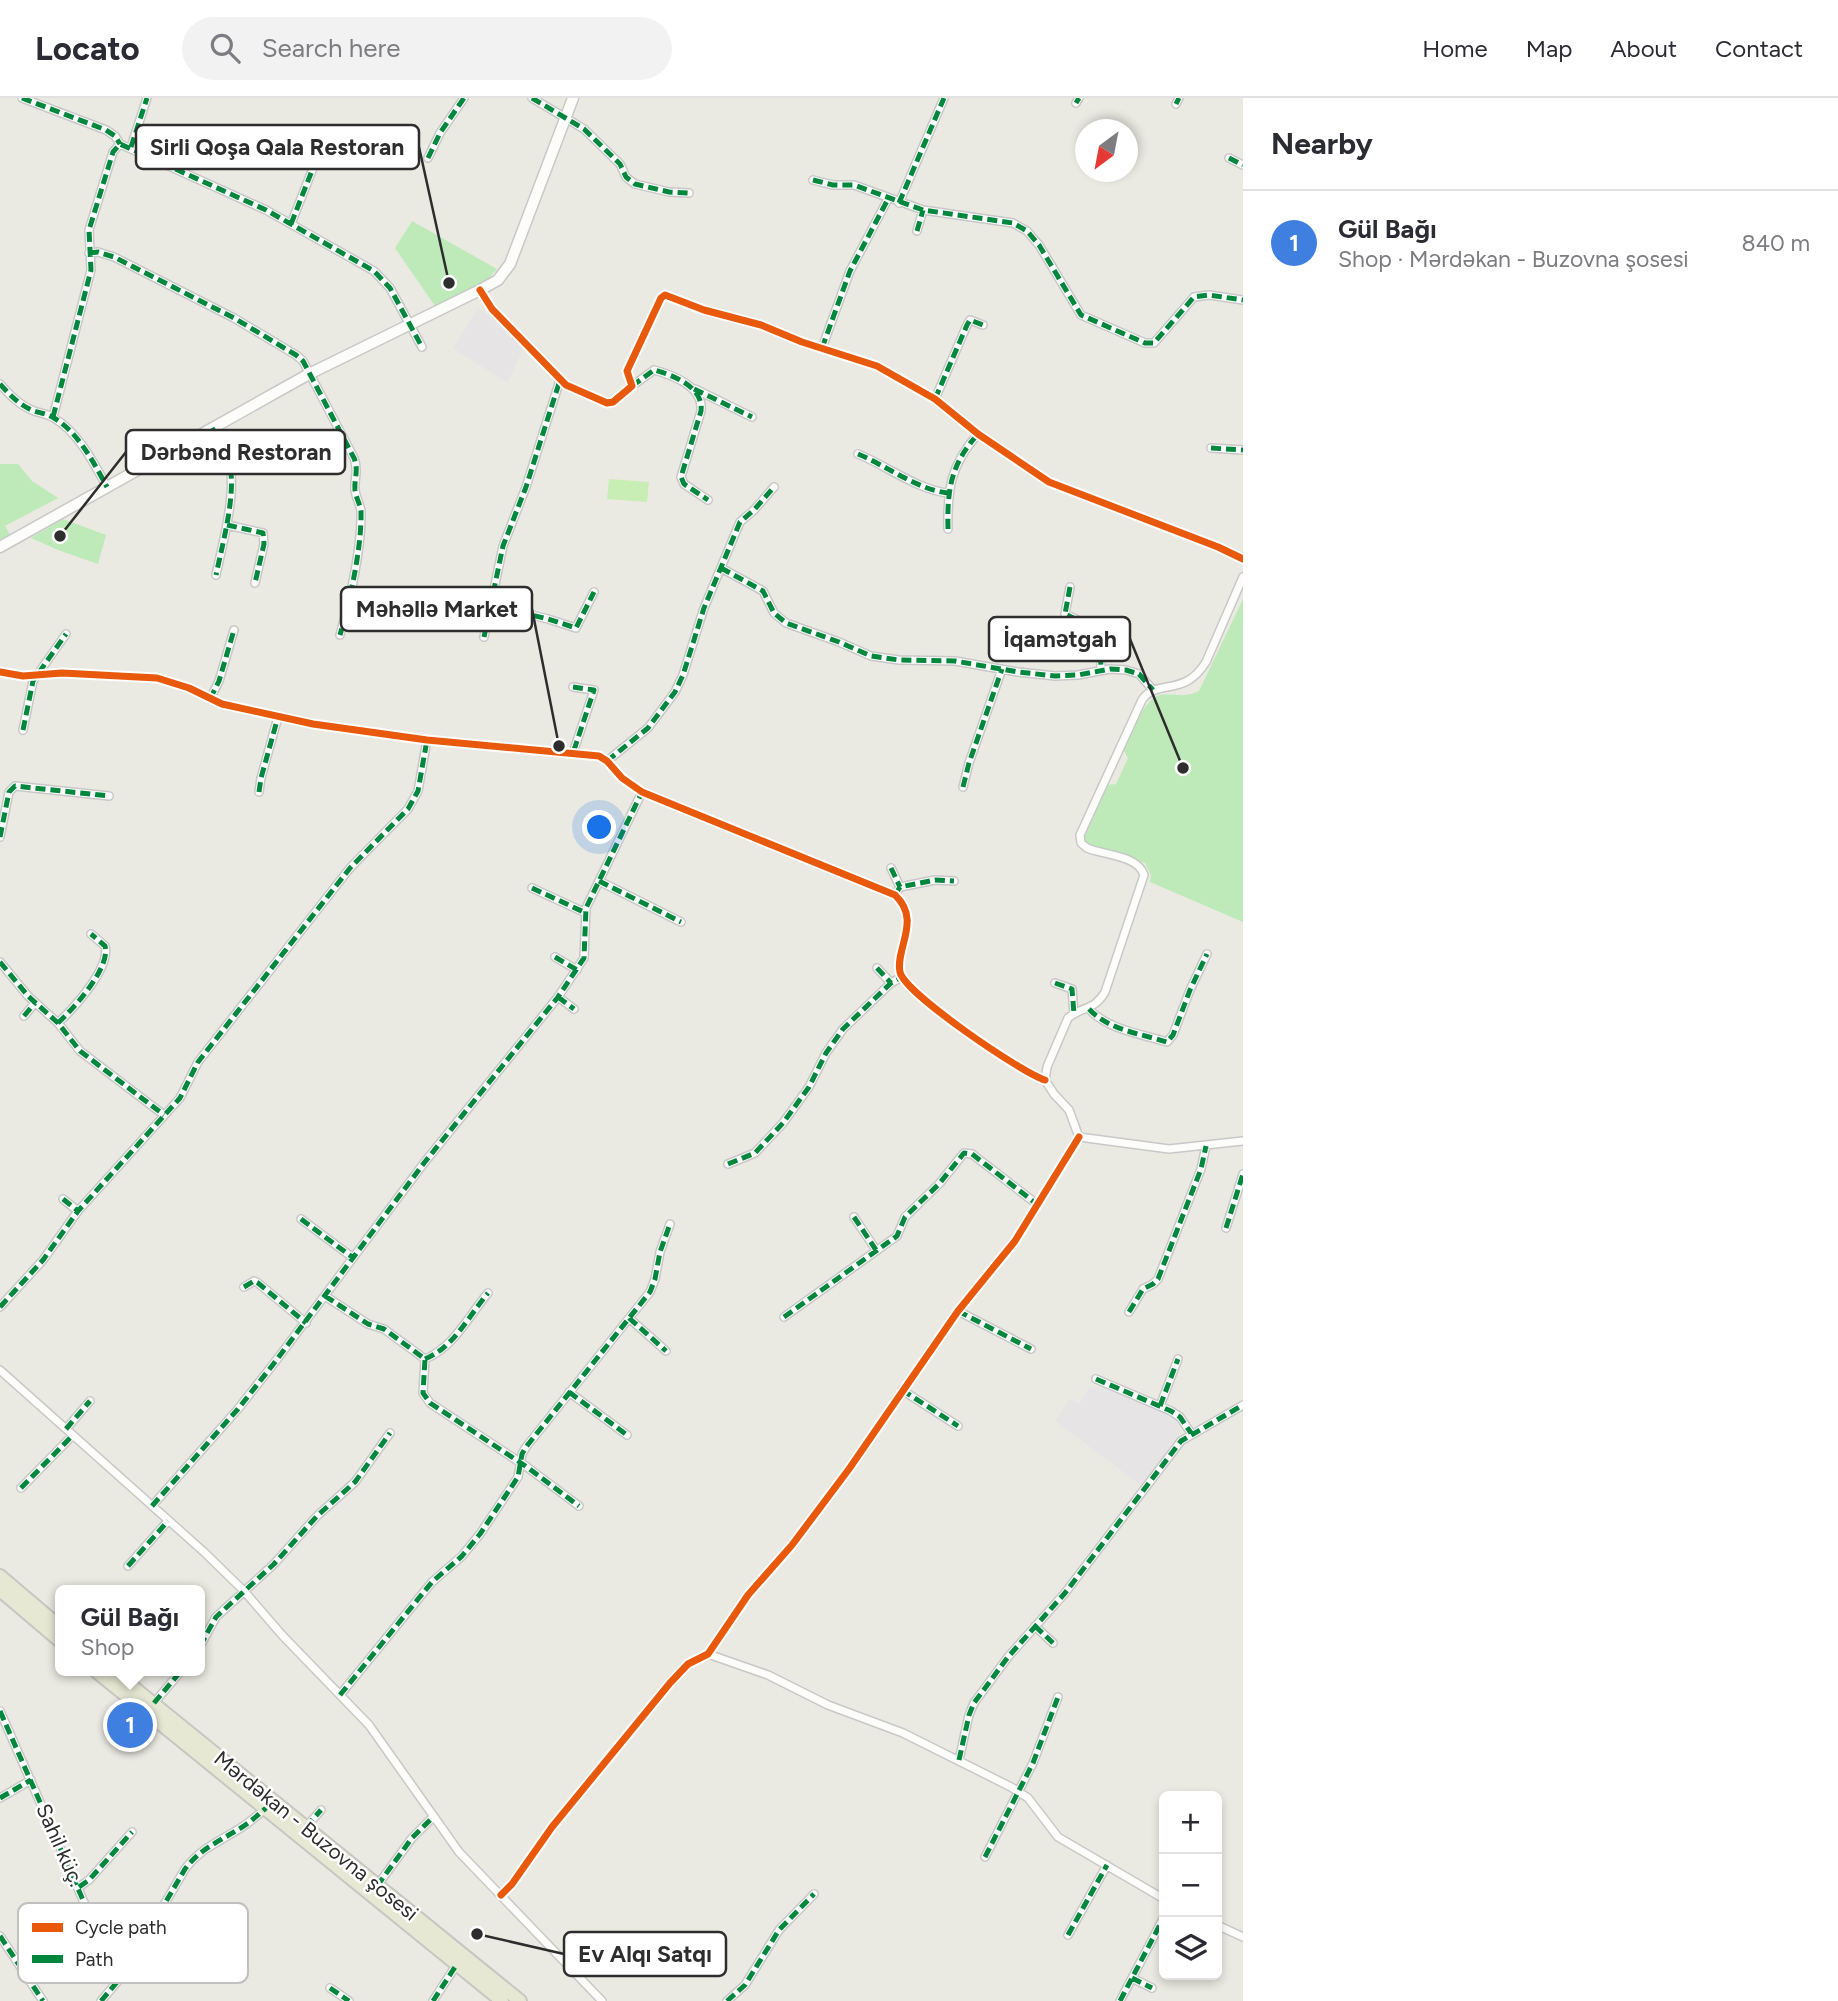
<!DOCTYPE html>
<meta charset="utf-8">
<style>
:root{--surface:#fff;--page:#f2f2f3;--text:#2b2b33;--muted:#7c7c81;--line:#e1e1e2;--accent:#1a73e8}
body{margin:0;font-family:Figtree,sans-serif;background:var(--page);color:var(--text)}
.controls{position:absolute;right:21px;bottom:21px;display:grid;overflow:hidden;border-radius:10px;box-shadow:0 4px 10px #0003}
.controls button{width:63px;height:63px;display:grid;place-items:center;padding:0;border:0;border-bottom:2px solid var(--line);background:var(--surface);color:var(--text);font:35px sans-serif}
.compass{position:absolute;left:1075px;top:21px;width:63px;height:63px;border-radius:50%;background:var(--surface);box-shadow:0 4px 10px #0003;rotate:212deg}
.you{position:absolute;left:600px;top:730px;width:24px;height:24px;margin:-18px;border:5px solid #fff;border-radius:50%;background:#1a73e8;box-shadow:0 0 0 10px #1a73e833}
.badge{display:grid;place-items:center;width:46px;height:46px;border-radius:50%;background:var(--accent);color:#fff;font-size:23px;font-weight:700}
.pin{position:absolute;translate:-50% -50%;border:4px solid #fff;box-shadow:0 2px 7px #0006}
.popup{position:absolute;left:55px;top:1487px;width:150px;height:91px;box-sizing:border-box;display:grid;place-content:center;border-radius:10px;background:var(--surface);filter:drop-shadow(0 2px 5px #0005);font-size:23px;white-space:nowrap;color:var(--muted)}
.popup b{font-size:26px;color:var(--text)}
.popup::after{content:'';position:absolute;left:50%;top:100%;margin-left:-14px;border:14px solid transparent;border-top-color:var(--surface)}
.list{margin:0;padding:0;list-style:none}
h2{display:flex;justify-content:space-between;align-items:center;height:91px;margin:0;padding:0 28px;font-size:30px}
h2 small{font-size:23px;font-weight:400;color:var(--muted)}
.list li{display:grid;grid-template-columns:46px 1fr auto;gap:21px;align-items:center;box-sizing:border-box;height:105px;padding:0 28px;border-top:2px solid var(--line)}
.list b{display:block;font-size:26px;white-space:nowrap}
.list p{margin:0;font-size:23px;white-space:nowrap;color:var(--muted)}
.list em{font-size:23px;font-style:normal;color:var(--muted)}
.icon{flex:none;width:38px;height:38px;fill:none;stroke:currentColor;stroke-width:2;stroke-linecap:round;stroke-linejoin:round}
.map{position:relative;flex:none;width:1243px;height:1903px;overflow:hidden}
header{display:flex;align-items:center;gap:42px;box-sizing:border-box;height:98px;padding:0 35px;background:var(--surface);border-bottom:2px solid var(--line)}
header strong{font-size:33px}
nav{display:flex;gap:38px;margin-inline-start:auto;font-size:24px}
.search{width:490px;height:63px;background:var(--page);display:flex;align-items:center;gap:18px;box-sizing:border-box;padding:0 24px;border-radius:38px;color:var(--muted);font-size:26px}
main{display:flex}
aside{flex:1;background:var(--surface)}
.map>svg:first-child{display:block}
.industrial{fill:#e7e4e5}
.green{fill:#bdeab8}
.pitch{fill:#c8eeb5}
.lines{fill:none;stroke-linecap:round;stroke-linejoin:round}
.minor-casing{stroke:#c9c8c8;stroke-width:10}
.tertiary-casing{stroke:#c9c8c8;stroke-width:13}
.primary-casing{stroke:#c6c6c3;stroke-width:16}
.minor{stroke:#fcfcfb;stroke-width:7}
.tertiary{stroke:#fcfcfb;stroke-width:10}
.primary{stroke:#e7e8d4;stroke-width:12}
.quiet{stroke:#00873e;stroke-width:5;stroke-dasharray:10 5;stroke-linecap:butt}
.cycleway-casing{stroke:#fff;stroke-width:11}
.cycleway{stroke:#e8590c;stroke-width:7}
.labels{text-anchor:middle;stroke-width:5;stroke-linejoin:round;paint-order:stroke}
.street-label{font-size:21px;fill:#2d2d2d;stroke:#fff}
.key{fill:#fff;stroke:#c0c0c0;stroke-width:2}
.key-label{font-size:19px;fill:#2d2d2d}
.leader{fill:none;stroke:#2d2d2d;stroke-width:2.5}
.callout-dot{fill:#2d2d2d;stroke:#fff;stroke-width:2.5}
.callout{fill:#fff;stroke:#2d2d2d;stroke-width:2.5}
.callout-label{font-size:23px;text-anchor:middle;font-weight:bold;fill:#2d2d2d}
</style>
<header>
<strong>Locato</strong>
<div class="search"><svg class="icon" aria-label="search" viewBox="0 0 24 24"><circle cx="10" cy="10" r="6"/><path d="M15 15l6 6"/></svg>Search here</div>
<nav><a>Home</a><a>Map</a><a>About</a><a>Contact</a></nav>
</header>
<main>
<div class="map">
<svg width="1243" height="1903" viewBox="0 0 1243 1903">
<rect width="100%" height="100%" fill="#ebeae2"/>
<path class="industrial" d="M478,210L496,221L524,250L507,285L453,250Z
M1102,1287L1176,1320L1181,1336L1143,1389L1055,1323L1070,1301L1079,1306L1090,1288L1096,1290Z"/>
<path class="green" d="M412,123L497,171L487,182L435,208L395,150Z
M0,366H18L32,383L58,400L5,428L11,438L0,444Z
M63,421L106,437L98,466L58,452L31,440Z
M1243,501V824L1150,784L1151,777L1145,765L1086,745L1084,740L1108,687L1116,686L1128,660L1124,653C1131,639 1144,599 1160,597C1176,595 1182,601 1199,593Z"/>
<path class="pitch" d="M609,381L649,384L647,404L607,401Z"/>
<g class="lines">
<g class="minor-casing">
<path id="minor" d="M22,0L106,32L115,38L120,46
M532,0L584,31L620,66L626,79L635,86L669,94L689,95
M1076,5L1079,0
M1176,6L1179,0
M131,49L147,0
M428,60L440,35L464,0
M1229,60L1243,67
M813,82L833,87H854L923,112L1013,125L1027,133L1039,147L1081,217L1145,245H1154L1194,199L1209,197L1243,202
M899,105L944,0
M291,126L315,65
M917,133L923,112
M89,155L98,154L114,159L234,220L296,257L303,263L354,360C359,373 354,380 355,392C356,400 360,406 361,413C362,449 350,502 340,537
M480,192L492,211L566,287L607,305L613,304L632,288L627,273L661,200L665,197L704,212L761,227L802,244L877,268L935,301L978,336L1049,384L1218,449L1243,461
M822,250L850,173L888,101
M0,286C10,297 19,307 34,313C40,315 48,316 54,320C78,334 94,365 107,389
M632,288L654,272C673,277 704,289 701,313L681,379L684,386L708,402
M695,291L752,319
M935,301L967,227L970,222L983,227
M53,319L91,172L89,132L113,54L120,46L266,112L374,173L390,190L422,249
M212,330C219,342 228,355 230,369C236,398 222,448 216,477
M1211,350L1243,352
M858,356C887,368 918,392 948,395
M227,427L263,435L264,446L255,485
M948,431C947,391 951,366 978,336
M721,470L763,493L774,515L786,525L839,544L871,558L899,562L955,563L1018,574L1055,578L1078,577L1110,571L1126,572L1139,576L1153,592
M1070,489L1065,516L1100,533L1101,572
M490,507L548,521L576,530L594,494
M484,539L503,448L526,389L560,282
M0,574L23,578L62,575L157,580L189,590L222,606L313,626L427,642L599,658L607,663L622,680L642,694L895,797C922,822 895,851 900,874C904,895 1022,975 1045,982
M573,589L594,592L573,655
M210,601L219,583L234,532
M23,632L33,583L66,536
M607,663L648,630L675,594L683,577L704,510L740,424L754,412L774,389
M963,689L969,665L1002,571
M259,694L261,680L278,619
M0,739L9,694L15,688L109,698
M891,770L900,789
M599,783L681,824
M532,790L586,815
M895,797L900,789L935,782L954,783
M555,859L577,872
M0,864L28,898L58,925L80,953L164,1017
M877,870L891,885
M1055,885L1072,891L1074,916
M558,899L574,911
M1089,911C1108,932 1142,936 1167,944L1173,937L1190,892L1207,856
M24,918L35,905
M58,925C73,911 111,870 105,848L91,836
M1079,1039L1069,1012L1054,996L1045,982L1047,969L1068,920C1082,908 1094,913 1105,894L1144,777C1138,757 1103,757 1087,750L1081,745L1080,737L1142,602C1157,580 1184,600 1206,564L1243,479
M1079,1039L1169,1051L1243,1043
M728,1066L755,1055L783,1025L809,989L826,955L843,931L891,885L902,879
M63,1101L78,1113
M854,1119L876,1152
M301,1121L352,1159
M1226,1130L1243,1076
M244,1189L254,1183L258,1185L306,1225
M325,1198L368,1226L384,1231L425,1261L423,1295L430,1305L527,1369L579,1408
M0,1209L43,1162L78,1113L180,1000L198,964L350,770L408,711L418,693L427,642
M958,1213L1031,1251
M1129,1214L1143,1191L1153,1186L1158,1181L1201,1071L1206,1048
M784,1219L897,1138L905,1119L939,1086L964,1055L972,1056L1038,1107
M629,1220L666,1253
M425,1261C454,1249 468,1219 488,1195
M0,1272L204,1454L244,1493L282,1537L369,1627L459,1754L602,1903
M1096,1281L1171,1313L1180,1319L1191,1335
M902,1292L958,1328
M569,1294L627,1337
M1160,1308L1178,1261
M66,1331L90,1303
M21,1390L73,1337
M152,1408L238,1311L275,1264L424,1065L558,899L584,860L586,810L642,694
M128,1468L168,1423
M1035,1528L1053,1545
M200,1548L216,1519L274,1466L317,1418L355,1384L390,1335
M708,1556L768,1577L828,1607L903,1635L1011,1689L1028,1700L1058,1739L1164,1801
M340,1597L432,1484L462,1458L480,1436L518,1379L522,1356L526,1349L650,1194L655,1181L660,1154L670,1126
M154,1605L181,1573
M0,1613L108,1859L123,1877
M959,1662L969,1617L974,1605L1008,1559L1065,1495L1181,1343L1243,1307
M0,1700L31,1682
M306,1729L321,1712
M985,1759L1033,1665L1058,1599
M377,1788L412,1740L433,1719
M79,1789L89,1782L132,1734
M501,1797L512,1786L552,1729L670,1585L688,1566L708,1556L748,1497L792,1447L849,1371L958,1213L1015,1143L1079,1039
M1217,1827L1243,1839
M1068,1837L1107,1767
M0,1838L43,1903
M1132,1880L1152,1890
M330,1890L349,1903
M101,1903L123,1877L185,1771C200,1751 218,1744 239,1731C249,1725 257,1718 266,1710
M433,1903L457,1866
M727,1903L745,1887L779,1832L814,1796
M1120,1903L1164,1819"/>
</g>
<g class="tertiary-casing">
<path id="tertiary" d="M0,449L309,276L480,192L498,182L510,166L573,0"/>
</g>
<g class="primary-casing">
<path id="primary" d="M0,1478L60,1529
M0,1492L60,1543
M96,1573L502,1903
M113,1573L520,1903"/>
</g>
<use href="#minor" class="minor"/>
<use href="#tertiary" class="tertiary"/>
<use href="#primary" class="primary"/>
<path class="quiet" d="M22,0L106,32L115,38L120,46
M532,0L584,31L620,66L626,79L635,86L669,94L689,95
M1076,5L1079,0
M1176,6L1179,0
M131,49L147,0
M428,60L440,35L464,0
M1229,60L1243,67
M813,82L833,87H854L923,112L1013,125L1027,133L1039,147L1081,217L1145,245H1154L1194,199L1209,197L1243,202
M899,105L944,0
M291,126L315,65
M917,133L923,112
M89,155L98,154L114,159L234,220L296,257L303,263L354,360C359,373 354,380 355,392C356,400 360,406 361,413C362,449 350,502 340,537
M822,250L850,173L888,101
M0,286C10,297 19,307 34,313C40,315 48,316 54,320C78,334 94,365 107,389
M632,288L654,272C673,277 704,289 701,313L681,379L684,386L708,402
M694,291L752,319
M935,301L967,227L970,222L983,227
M53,319L91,172L89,132L113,54L120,46L266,112L374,173L390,190L422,249
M212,330C219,342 228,355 230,369C236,398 222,448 216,477
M1211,350L1243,352
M858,356C887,368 918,392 948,395
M227,427L263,435L264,446L255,485
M948,431C947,391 951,366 978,336
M721,470L763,493L774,515L786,525L839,544L871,558L899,562L955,563L1018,574L1055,578L1078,577L1110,571L1126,572L1139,576L1153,592
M1070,489L1065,516L1100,533L1101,572
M490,507L548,521L576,530L594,494
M484,539L503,448L526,389L560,282
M573,589L594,592L573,655
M210,601L219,583L234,532
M23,632L33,583L66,536
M607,663L648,630L675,594L683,577L704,510L740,424L754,412L774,389
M963,689L969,665L1002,571
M259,694L261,680L278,619
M0,739L9,694L15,688L109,698
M891,770L900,789
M599,783L681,824
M532,790L586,815
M895,797L900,789L935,782L954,783
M555,859L577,872
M0,864L28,898L58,925L80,953L164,1017
M877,870L891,885
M1055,885L1072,891L1074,916
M558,899L574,911
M1089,911C1108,932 1142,936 1167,944L1173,937L1190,892L1207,856
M24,918L35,905
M58,925C73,911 111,870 105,848L91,836
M728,1066L755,1055L783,1025L809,989L826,955L843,931L891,885L902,879
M63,1101L78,1113
M854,1119L876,1152
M301,1121L352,1159
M1226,1130L1243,1076
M244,1189L254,1183L258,1185L306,1225
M325,1198L368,1226L384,1231L425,1261L423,1295L430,1305L527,1369L579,1408
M0,1209L43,1162L78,1113L180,1000L198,964L350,770L408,711L418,693L427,642
M958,1213L1031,1251
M1129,1214L1143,1191L1153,1186L1158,1181L1201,1071L1206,1048
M784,1219L897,1138L905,1119L939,1086L964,1055L972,1056L1038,1107
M629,1220L666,1253
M425,1261C454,1249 468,1219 488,1195
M1096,1281L1171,1313L1180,1319L1191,1335
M902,1292L958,1328
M569,1294L627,1337
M1160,1308L1178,1261
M66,1331L90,1303
M21,1390L73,1337
M152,1408L238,1311L275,1264L424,1065L558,899L584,860L586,810L642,694
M128,1468L168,1423
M1035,1528L1053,1545
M200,1548L216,1519L274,1466L317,1418L355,1384L390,1335
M340,1597L432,1484L462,1458L480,1436L518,1379L522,1356L526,1349L650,1194L655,1181L660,1154L670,1126
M154,1605L181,1573
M0,1613L108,1859L123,1877
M959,1662L969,1617L974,1605L1008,1559L1065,1495L1181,1343L1243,1307
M0,1700L31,1682
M306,1729L321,1712
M985,1759L1033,1665L1058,1599
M377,1788L412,1740L433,1719
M79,1789L89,1782L132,1734
M1068,1837L1107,1767
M0,1838L43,1903
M1132,1880L1152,1890
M330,1890L349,1903
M101,1903L123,1877L185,1771C200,1751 218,1744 239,1731C249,1725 257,1718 266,1710
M433,1903L457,1866
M727,1903L745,1887L779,1832L814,1796
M1120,1903L1164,1819"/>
<g class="cycleway-casing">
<path id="cycleway" d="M480,192L492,211L566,287L607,305L613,304L632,288L627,273L661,200L665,197L704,212L761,227L802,244L877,268L935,301L978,336L1049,384L1218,449L1243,461
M0,574L23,578L62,575L157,580L189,590L222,606L313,626L427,642L599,658L607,663L622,680L642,694L895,797C922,822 895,851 900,874C904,895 1022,975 1045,982
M501,1797L512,1786L552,1729L670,1585L688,1566L708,1556L748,1497L792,1447L849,1371L958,1213L1015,1143L1079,1039"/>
</g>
<use href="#cycleway" class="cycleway"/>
</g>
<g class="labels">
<g class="street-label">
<text transform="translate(316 1738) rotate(39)" y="7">Mərdəkan - Buzovna şosesi</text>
<text transform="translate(60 1747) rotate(66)" y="7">Sahil küç.</text>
</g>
</g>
<rect x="18" y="1805" width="230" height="80" rx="10" class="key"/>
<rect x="32" y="1825" width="31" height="9" fill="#e8590c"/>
<rect x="32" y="1857" width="31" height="8" fill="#00873e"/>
<g class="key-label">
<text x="75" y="1836">Cycle path</text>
<text x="75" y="1868">Path</text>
</g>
<path class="leader" d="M449 185L419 49M60 438L126 354M559 648L532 511M1183 670L1130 541M477 1836L564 1856"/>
<g class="callout-dot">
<circle cx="449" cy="185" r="7"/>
<circle cx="60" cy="438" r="7"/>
<circle cx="559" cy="648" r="7"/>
<circle cx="1183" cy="670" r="7"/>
<circle cx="477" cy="1836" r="7"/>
</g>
<g class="callout">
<rect x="136" y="27" width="283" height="44" rx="7"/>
<rect x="126" y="332" width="219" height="44" rx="7"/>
<rect x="341" y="489" width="191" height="44" rx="7"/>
<rect x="989" y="519" width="141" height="44" rx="7"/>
<rect x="564" y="1834" width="162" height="44" rx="7"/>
</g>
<g class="callout-label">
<text x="277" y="57">Sirli Qoşa Qala Restoran</text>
<text x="236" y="362">Dərbənd Restoran</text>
<text x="437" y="519">Məhəllə Market</text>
<text x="1060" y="549">İqamətgah</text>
<text x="645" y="1864">Ev Alqı Satqı</text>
</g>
</svg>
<div class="controls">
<button>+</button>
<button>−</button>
<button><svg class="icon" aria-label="layers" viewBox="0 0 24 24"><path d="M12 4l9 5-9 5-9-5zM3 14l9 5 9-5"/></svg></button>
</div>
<svg class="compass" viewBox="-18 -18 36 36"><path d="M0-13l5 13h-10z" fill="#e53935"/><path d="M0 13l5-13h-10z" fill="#7c7c81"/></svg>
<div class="you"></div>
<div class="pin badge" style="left:130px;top:1627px;background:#3f7fe0">1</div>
<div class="popup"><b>Gül Bağı</b>Shop</div>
</div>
<aside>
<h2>Nearby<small></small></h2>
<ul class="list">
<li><span class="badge" style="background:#3f7fe0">1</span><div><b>Gül Bağı</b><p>Shop · Mərdəkan - Buzovna şosesi</p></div><em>840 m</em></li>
</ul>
</aside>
</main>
